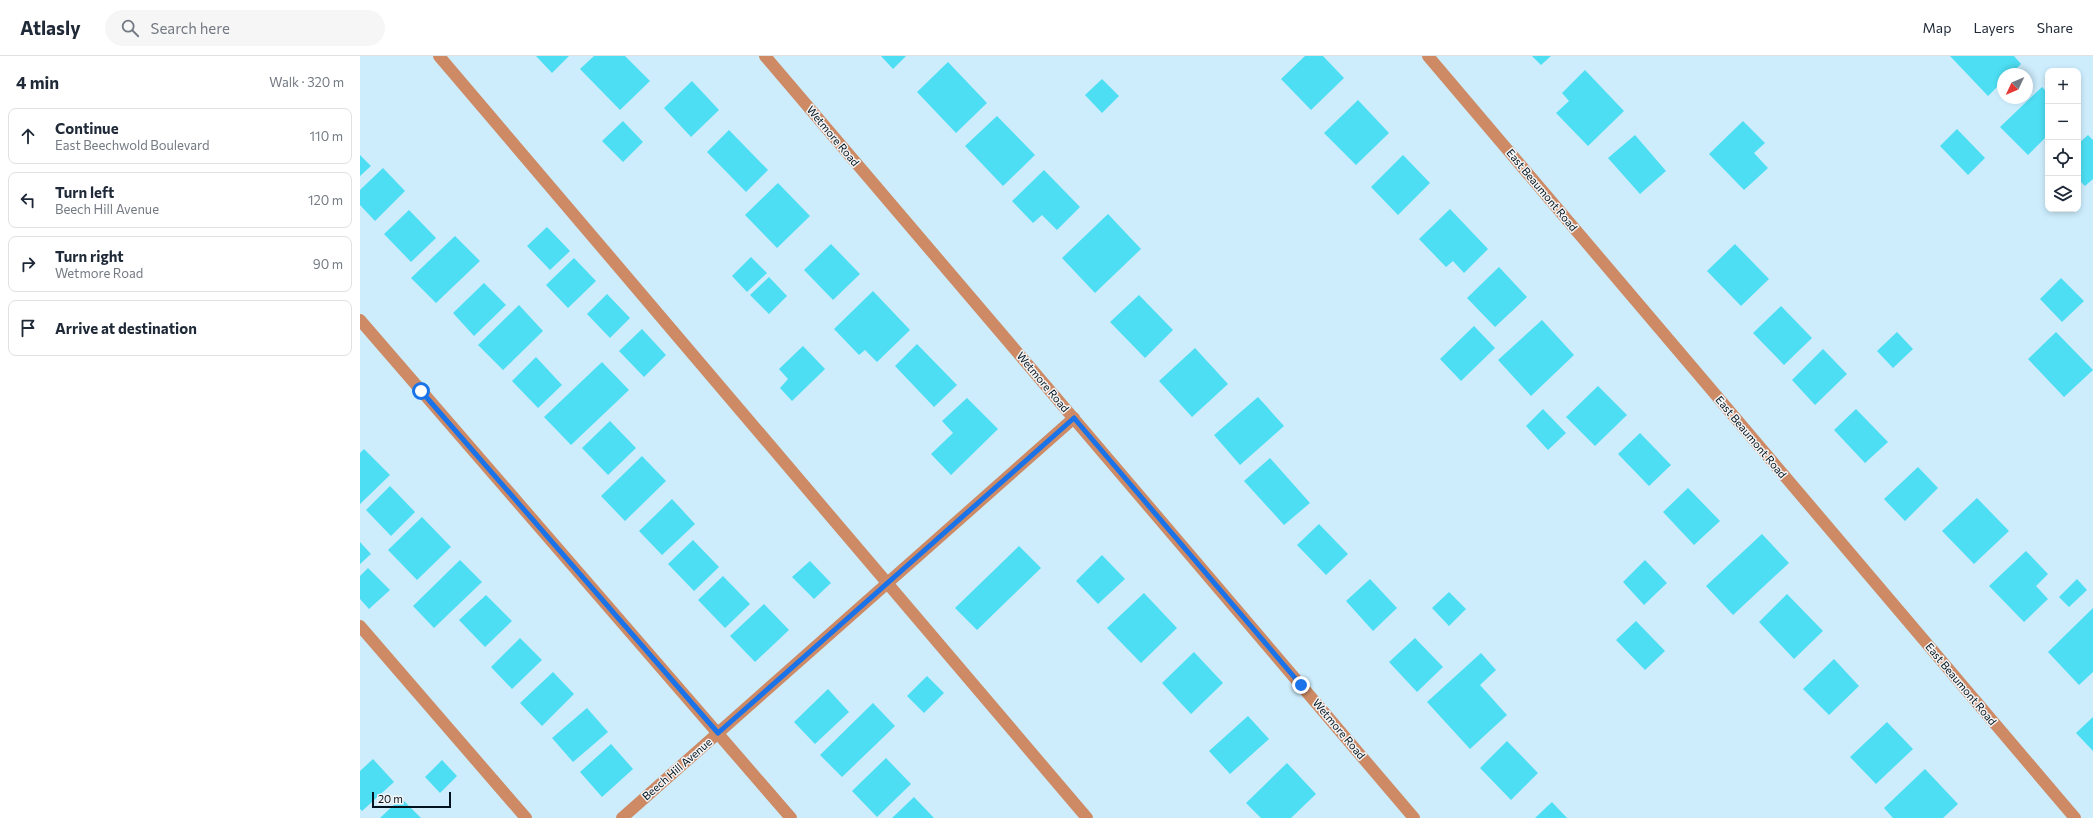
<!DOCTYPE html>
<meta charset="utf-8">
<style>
:root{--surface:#fff;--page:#f6f6f7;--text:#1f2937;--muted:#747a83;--line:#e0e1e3}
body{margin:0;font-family:Commissioner,sans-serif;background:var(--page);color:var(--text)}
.controls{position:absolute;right:12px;top:12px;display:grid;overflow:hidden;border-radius:8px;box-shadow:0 2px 6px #0003}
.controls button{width:36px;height:36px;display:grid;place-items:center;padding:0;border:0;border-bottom:1px solid var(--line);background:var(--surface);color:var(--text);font:20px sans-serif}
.compass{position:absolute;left:1637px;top:12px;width:36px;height:36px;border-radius:50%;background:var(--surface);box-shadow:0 2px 6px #0003;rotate:226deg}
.scale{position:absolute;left:12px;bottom:10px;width:79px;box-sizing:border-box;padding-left:4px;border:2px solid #00131e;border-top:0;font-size:11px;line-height:14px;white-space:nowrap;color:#00131e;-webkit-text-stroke:3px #f4f4f4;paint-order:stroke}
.stop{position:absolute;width:12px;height:12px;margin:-9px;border:3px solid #1a73e8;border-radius:50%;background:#fff}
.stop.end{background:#1a73e8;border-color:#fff;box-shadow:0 1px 4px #0008}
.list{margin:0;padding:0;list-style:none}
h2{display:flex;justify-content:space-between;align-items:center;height:52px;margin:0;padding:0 16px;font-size:17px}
h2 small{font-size:13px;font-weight:400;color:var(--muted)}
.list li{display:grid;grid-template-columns:26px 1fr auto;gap:12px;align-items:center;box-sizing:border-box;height:56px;margin:0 8px 8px;padding:0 8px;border:1px solid var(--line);border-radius:8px}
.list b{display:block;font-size:15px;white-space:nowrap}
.list p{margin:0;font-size:13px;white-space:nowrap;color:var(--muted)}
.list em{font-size:13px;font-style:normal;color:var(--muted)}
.icon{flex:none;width:22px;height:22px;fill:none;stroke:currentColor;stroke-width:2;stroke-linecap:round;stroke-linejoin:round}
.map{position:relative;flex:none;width:1733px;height:762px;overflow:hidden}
header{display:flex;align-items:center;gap:24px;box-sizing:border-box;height:56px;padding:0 20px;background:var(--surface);border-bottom:1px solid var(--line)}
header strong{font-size:19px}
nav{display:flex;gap:22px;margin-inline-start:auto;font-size:14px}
.search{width:280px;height:36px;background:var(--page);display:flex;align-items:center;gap:10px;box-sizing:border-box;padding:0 14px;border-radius:22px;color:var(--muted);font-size:15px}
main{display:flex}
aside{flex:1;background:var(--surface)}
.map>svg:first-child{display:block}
.building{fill:#4ddef3}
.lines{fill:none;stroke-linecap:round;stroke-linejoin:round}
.lane{stroke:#cd8a65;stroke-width:12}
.street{stroke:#cd8a65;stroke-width:12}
.route{stroke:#1a73e8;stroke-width:5}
.labels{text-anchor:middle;stroke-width:3;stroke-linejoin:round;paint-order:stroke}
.street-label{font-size:11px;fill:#00131e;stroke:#f4f4f4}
</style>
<header>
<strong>Atlasly</strong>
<div class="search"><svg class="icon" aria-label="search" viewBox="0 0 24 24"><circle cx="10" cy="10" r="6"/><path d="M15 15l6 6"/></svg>Search here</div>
<nav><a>Map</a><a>Layers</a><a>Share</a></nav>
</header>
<main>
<aside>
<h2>4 min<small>Walk · 320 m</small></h2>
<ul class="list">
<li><svg class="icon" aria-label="ahead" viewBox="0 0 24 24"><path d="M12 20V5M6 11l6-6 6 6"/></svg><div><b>Continue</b><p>East Beechwold Boulevard</p></div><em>110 m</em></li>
<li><svg class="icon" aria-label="left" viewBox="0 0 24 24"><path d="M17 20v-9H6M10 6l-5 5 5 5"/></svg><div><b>Turn left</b><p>Beech Hill Avenue</p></div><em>120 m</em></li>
<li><svg class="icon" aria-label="right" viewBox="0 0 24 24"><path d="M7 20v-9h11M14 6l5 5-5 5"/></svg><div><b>Turn right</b><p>Wetmore Road</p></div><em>90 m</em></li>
<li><svg class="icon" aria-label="arrive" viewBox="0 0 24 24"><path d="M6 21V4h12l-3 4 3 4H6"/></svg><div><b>Arrive at destination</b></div></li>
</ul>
</aside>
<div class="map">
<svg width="1733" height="762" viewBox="0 0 1733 762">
<rect width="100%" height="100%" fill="#cdedfd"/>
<path class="building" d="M176,0H209L192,17Z
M234,0H265L290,25L260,54L220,13Z
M521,0H546L533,13Z
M945,0H963L984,22L951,54L921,23Z
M1172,0H1191L1181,9Z
M1590,0H1654L1661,8L1651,18H1643V25L1628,40Z
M588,6L627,47L596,77L557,36Z
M1225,14L1264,55L1228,90L1196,57L1209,45L1202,37Z
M742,23L759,40L742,57L725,39Z
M332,25L359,54L331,81L304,52Z
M1682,31L1688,37V79L1668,99L1640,71Z
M998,44L1029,77L996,109L964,77Z
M637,60L675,99L643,130L605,90Z
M263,65L283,86L263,106L242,85Z
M1383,65L1405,87L1394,97L1408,112L1384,134L1349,98Z
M1597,73L1625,102L1608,119L1580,90Z
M369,74L408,114L386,136L347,96Z
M1275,79L1306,115L1280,138L1248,102Z
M1728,79L1733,84V123L1725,130L1718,123V88Z
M0,99L11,110L0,120Z
M1043,99L1070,127L1038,159L1011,131Z
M23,112L45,135L15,165L0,149V134Z
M684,114L720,151L697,174L682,159L673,167L652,145Z
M418,127L450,160L417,192L385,159Z
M1090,153L1128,193L1104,217L1093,205L1086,211L1059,183Z
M49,154L76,182L51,206L24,178Z
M748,158L781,193L735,237L702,202Z
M187,171L210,195L190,214L167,190Z
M95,180L120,205L76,247L51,222Z
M471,188L500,218L473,244L444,214Z
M1375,188L1409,223L1381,250L1347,215Z
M391,201L407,217L387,236L372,220Z
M214,202L236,225L208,252L186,229Z
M1139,211L1167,241L1135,271L1107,242Z
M409,221L427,240L409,258L390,239Z
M1701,222L1724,245L1702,266L1680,243Z
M124,227L146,249L114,280L93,257Z
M513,235L550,274L517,306L505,294L499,299L474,273Z
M247,238L270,262L250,282L227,258Z
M779,239L813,274L785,302L750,266Z
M159,249L183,275L143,314L118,289Z
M1421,250L1452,282L1424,309L1393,277Z
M1182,264L1214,299L1171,340L1138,304Z
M1114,270L1135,292L1101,325L1080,303Z
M282,273L306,299L284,321L259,295Z
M1537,276L1553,293L1533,312L1517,295Z
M1696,276L1733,314L1704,341L1668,303Z
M557,288L597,329L574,351L535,310Z
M443,290L465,313L432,345L420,332L428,323L419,313Z
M835,292L868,328L832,361L799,325Z
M1463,293L1487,318L1455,349L1432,324Z
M176,301L202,329L178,352L152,325Z
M242,306L269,334L211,389L184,361Z
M1238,330L1267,359L1235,390L1206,361Z
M898,341L924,370L880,409L854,379Z
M607,342L638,373L591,419L571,398L593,377L582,365Z
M1183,353L1206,377L1188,394L1166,370Z
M1496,353L1528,386L1505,407L1474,374Z
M250,365L276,392L248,419L222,392Z
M1280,377L1311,409L1289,430L1258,398Z
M4,393L30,419L0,448V397Z
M282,400L306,425L265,465L241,440Z
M910,402L950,447L924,469L884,425Z
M1558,411L1578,432L1545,465L1524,443Z
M30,430L55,456L31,480L6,454Z
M1328,432L1360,465L1334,489L1303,456Z
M1617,442L1649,475L1614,508L1582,475Z
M312,443L335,468L302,499L279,475Z
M62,461L91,491L57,524L28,494Z
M959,468L988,498L966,519L937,489Z
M1402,478L1429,507L1373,559L1346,530Z
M333,484L359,511L334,535L308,508Z
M0,486L11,498L0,508Z
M659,490L681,512L617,574L595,552Z
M1666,495L1688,518L1676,530L1688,543L1664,566L1629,530Z
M742,499L765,523L738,548L716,525Z
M100,504L122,526L74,572L53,550Z
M1285,504L1307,527L1284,549L1263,526Z
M450,505L471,527L454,543L432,521Z
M8,512L30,534L9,553L0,543V520Z
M363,520L390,548L365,572L338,544Z
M1010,523L1037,552L1013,575L986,545Z
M1717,523L1727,534L1709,551L1699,541Z
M1089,536L1106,553L1089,570L1072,552Z
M784,537L817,572L781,607L747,572Z
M1427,538L1463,575L1434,603L1399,566Z
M126,539L152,565L125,591L99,564Z
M404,548L429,574L395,606L370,580Z
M1733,552V616L1719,629L1688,596Z
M1276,565L1305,595L1285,614L1256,584Z
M160,582L182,604L152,633L131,611Z
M1055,582L1083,611L1057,636L1029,606Z
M834,596L863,627L831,658L802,627Z
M1121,597L1136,614L1120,629L1147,659L1110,693L1067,646Z
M1474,603L1499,630L1469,659L1443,633Z
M193,616L214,638L182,670L160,647Z
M567,620L584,637L564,657L547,640Z
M468,633L489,656L455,688L434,666Z
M513,647L535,670L482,721L460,699Z
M227,652L248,676L213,706L192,682Z
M888,660L909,683L870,718L849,695Z
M1733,661V695L1716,677Z
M1527,666L1553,693L1516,728L1490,701Z
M1147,685L1178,717L1151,744L1120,712Z
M251,688L273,713L242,741L220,716Z
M526,702L551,728L517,761L492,735Z
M13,703L34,726L2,755L0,753V715Z
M82,704L97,720L80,737L65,721Z
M927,707L956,738L931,762H901L886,747Z
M1565,713L1598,748L1583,762H1533L1524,752Z
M554,741L574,762H532Z
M41,742L61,762H20Z
M1192,746L1207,762H1175Z"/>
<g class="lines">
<path class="lane" d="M79,0L727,762
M0,570L166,762"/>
<path class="street" d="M405,0L1054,762
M1068,0L1715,762
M0,264L431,762
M262,762L714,362"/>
</g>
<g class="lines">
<path class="route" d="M61,335L358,677L714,362L941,629"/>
</g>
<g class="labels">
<g class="street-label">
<text transform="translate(473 80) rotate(50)" y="4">Wetmore Road</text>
<text transform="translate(1182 134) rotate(50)" y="4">East Beaumont Road</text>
<text transform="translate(683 326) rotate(50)" y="4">Wetmore Road</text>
<text transform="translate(1391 381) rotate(50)" y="4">East Beaumont Road</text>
<text transform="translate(1601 628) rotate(50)" y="4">East Beaumont Road</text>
<text transform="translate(979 673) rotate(50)" y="4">Wetmore Road</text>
<text transform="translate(317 713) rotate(-41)" y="4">Beech Hill Avenue</text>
</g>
</g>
</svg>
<div class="controls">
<button>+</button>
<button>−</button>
<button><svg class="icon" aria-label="locate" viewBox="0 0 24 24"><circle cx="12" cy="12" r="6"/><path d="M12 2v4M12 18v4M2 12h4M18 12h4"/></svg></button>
<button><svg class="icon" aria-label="layers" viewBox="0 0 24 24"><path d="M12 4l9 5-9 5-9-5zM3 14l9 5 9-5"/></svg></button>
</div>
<svg class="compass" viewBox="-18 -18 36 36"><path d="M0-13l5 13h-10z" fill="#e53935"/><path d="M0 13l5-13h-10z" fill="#747a83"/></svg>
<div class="scale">20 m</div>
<div class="stop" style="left:61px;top:335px"></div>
<div class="stop end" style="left:941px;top:629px"></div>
</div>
</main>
